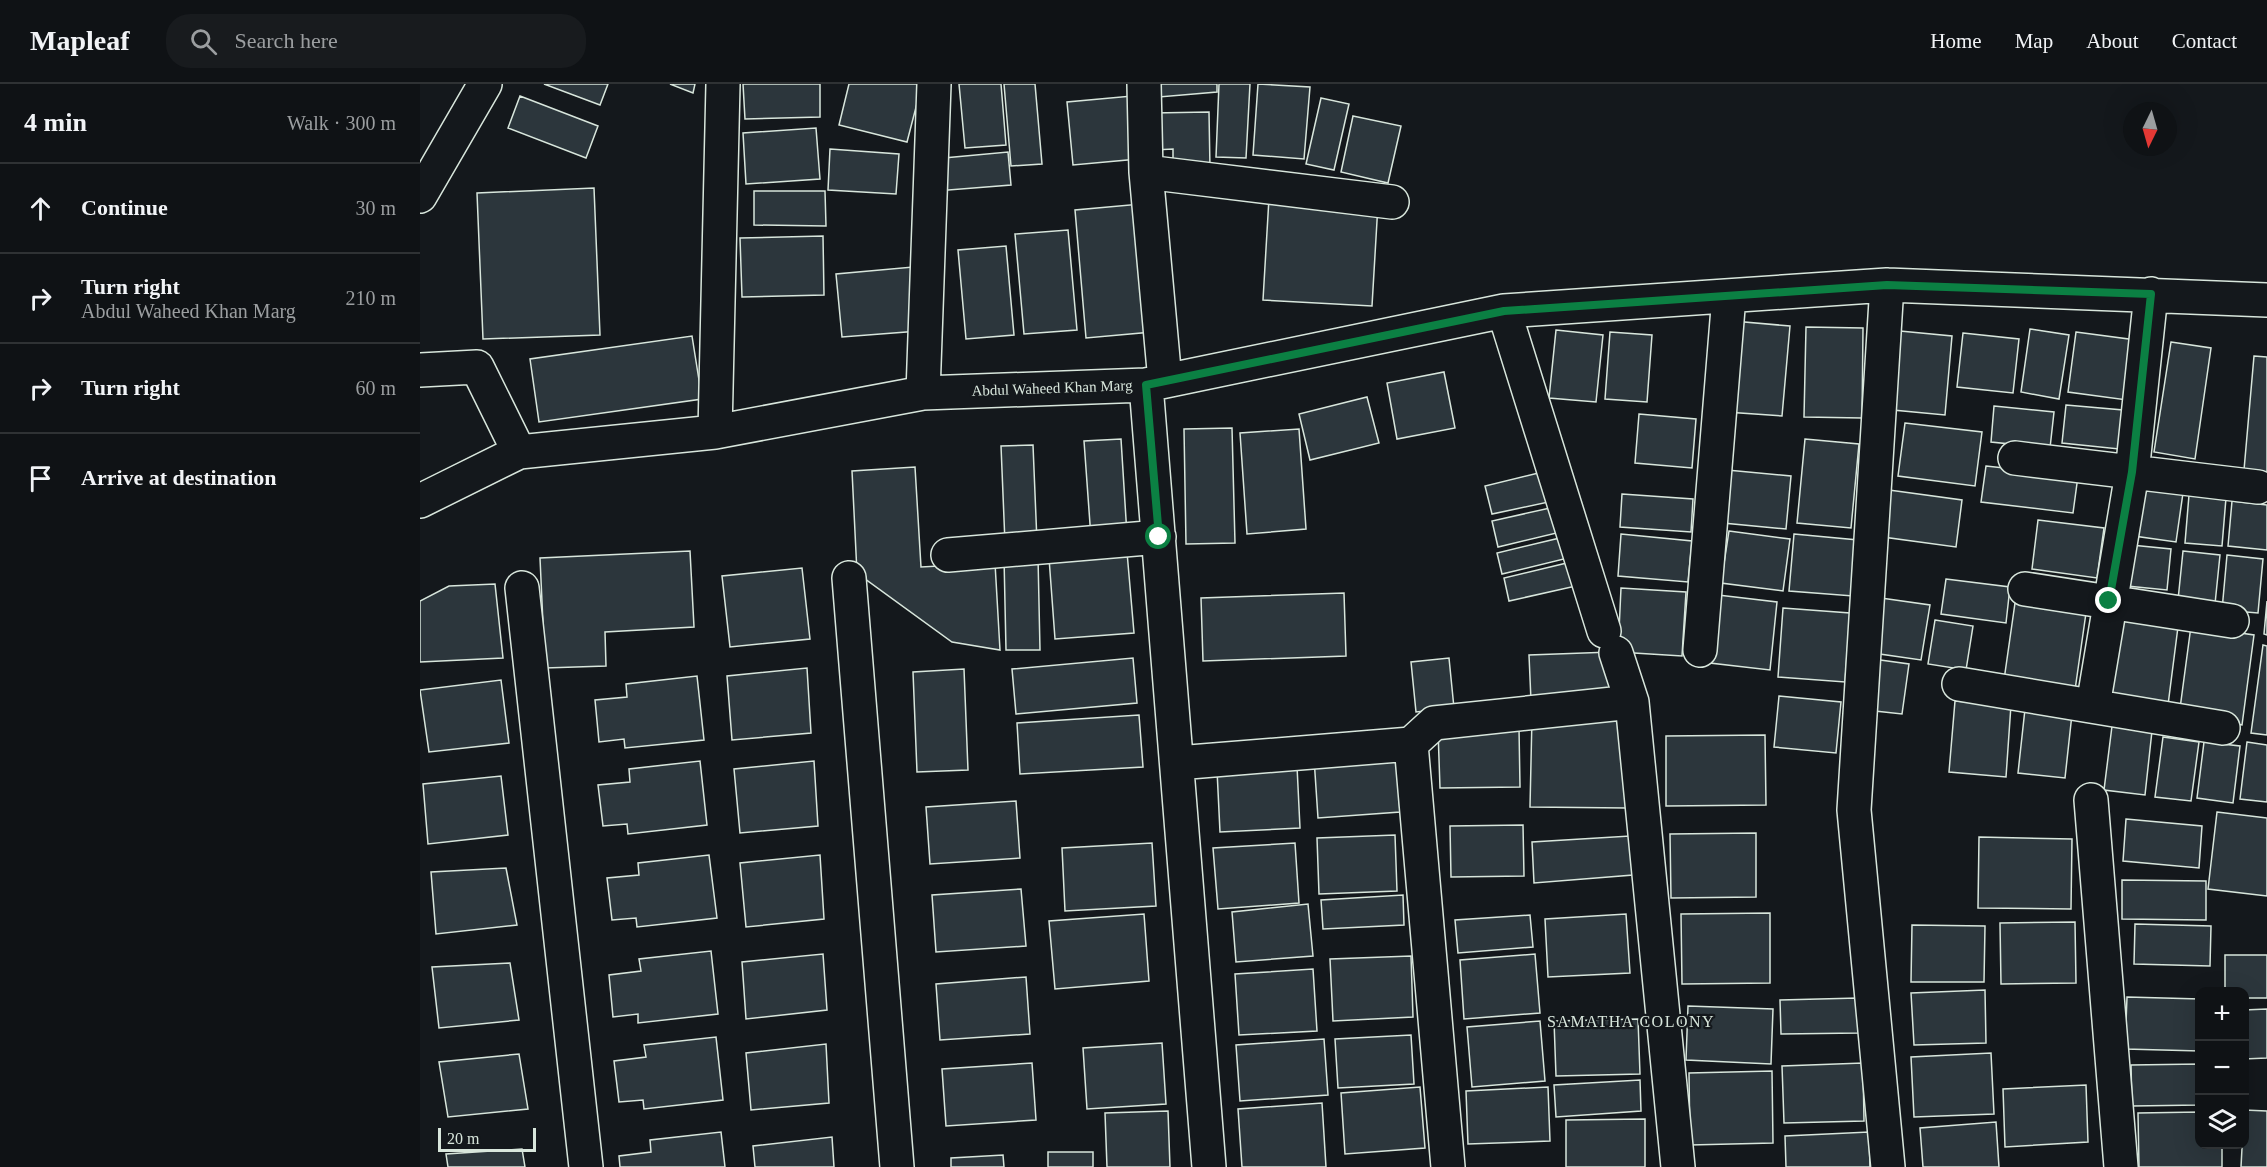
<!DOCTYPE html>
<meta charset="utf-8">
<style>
:root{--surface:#0f1215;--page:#181b1e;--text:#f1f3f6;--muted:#9b9ea0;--line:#2f3234}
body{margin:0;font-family:Georgia,serif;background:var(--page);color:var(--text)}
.controls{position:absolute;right:18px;bottom:18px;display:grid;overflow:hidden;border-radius:12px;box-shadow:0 6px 24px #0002}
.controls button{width:54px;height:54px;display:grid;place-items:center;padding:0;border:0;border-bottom:2px solid var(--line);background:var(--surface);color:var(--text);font:30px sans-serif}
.compass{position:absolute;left:1703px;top:18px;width:54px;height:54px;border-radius:50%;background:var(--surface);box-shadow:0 6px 24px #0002;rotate:185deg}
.scale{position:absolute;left:18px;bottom:15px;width:98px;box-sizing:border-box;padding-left:6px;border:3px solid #d8e6dc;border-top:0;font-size:16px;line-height:21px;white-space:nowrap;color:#d8e6dc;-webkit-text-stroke:4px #14181c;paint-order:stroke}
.stop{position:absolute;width:18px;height:18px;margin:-14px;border:4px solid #0b8043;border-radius:50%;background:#fff}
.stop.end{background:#0b8043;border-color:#fff;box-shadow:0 2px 6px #0008}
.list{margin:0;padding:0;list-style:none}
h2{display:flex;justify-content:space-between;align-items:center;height:78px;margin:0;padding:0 24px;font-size:26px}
h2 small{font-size:20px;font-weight:400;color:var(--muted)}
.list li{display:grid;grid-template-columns:39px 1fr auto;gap:18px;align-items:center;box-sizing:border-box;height:90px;padding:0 24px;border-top:2px solid var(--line)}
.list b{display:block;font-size:22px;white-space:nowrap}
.list p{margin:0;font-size:20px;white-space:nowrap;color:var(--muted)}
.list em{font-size:20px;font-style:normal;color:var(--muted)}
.icon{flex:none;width:33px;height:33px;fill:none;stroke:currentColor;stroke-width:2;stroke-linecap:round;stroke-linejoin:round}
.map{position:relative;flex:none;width:1847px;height:1083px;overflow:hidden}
header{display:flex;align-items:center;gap:36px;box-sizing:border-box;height:84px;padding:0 30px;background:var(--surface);border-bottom:2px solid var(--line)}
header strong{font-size:28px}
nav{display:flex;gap:33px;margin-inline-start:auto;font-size:21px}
.search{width:420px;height:54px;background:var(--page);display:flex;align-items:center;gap:15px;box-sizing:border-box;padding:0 21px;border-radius:24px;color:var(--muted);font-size:22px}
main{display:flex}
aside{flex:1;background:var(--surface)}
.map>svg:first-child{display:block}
.building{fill:#2c363c;stroke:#d8e6dc;stroke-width:1.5}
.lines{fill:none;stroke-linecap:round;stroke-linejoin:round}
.minor-casing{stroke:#d8e6dc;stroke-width:36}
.minor{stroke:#14181c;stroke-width:33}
.route{stroke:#0b8043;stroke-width:8}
.labels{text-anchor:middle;stroke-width:4.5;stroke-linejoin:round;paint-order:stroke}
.street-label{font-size:15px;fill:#d8e6dc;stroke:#14181c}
.neighbourhood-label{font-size:16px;letter-spacing:1.5px;fill:#d8e6dc;stroke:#14181c}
</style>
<header>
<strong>Mapleaf</strong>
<div class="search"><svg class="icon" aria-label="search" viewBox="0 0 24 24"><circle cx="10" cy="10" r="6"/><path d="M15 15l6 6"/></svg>Search here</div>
<nav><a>Home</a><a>Map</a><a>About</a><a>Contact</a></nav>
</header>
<main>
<aside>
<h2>4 min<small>Walk · 300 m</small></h2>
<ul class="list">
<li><svg class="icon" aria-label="ahead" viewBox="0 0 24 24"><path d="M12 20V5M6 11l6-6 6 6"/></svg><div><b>Continue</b></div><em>30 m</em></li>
<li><svg class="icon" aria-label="right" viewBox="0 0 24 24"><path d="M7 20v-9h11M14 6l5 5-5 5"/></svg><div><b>Turn right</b><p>Abdul Waheed Khan Marg</p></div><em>210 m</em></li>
<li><svg class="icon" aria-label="right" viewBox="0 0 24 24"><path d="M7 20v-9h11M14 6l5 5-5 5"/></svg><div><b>Turn right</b></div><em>60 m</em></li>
<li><svg class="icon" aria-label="arrive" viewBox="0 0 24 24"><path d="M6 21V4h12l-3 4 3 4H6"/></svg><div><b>Arrive at destination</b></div></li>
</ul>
</aside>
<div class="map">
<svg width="1847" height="1083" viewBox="0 0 1847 1083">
<rect width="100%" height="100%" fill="#14181c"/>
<path class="building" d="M124,0H188L180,21Z
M250,0H275L273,9Z
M323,0H400V33L325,35Z
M429,0H502L487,58L419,41Z
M539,0H581L586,61L545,64Z
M584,0H615L622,80L591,82Z
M738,0H797V8L739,13Z
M799,0H830L826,74L796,73Z
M838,0L890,3L884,75L833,71Z
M100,12L178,42L166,74L88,44Z
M712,12L718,75L653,81L647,18Z
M901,14L929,20L914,86L886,80Z
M789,28L790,85H753V65L734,66L733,29Z
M933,32L981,42L968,99L921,88Z
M396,44L400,95L326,100L323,49Z
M410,65L479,70L476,110L408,106Z
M588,68L591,101L516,107L513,75Z
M174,104L180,251L63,255L57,109Z
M334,107H405L406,142L334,141Z
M849,114L958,120L952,222L843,216Z
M721,120L732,248L666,254L655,126Z
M648,146L657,246L604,250L595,150Z
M403,152L404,211L322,213L320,154Z
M586,162L594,251L546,255L538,166Z
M493,183L499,247L422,253L416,190Z
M1313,237L1370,242L1362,332L1306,328Z
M1386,243L1443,244L1442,334L1384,333Z
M1610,245L1649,251L1639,315L1601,308Z
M1136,246L1183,251L1176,318L1129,314Z
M1480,247L1532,252L1525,331L1473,326Z
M1190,248L1232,251L1227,318L1185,315Z
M1656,248L1716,256L1707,316L1648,308Z
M1543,249L1599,255L1593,309L1537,303Z
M272,252L282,315L119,338L110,275Z
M1751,258L1791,264L1775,375L1734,368Z
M1834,272L1847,273V389L1824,386Z
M1024,288L1035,344L977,355L967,299Z
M947,313L959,359L890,376L879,330Z
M1646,321L1703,326L1699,365L1642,359Z
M1574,322L1634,328L1630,364L1571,358Z
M1219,330L1276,335L1272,384L1215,379Z
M1485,339L1562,348L1555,402L1478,392Z
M812,344L815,459L766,460L764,345Z
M879,345L886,445L827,450L820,349Z
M701,355L707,451L671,454L664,357Z
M1385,355L1439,360L1431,444L1377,439Z
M613,361L617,458L585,459L581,362Z
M1566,382L1658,392L1653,429L1561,418Z
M495,383L501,483L575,479L580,566L532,558L437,489L432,387Z
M1131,386L1138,416L1072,430L1065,402Z
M1307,386L1371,392L1366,445L1303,439Z
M1720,403L1763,409L1756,458L1714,452Z
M1469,406L1542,416L1536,463L1463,453Z
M1202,410L1273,415L1271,448L1200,443Z
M1769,411L1806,414L1802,462L1765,459Z
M1812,417L1847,421V466L1808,462Z
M1139,422L1145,447L1078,463L1072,437Z
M1618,436L1684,444L1677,494L1612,485Z
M1309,447L1370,455L1363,507L1301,499Z
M1201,450L1272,457L1268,498L1198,492Z
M1374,450L1438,456L1433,512L1369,507Z
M1144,453L1148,474L1082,490L1077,469Z
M1711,461L1751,465L1747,506L1707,502Z
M270,467L274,543L185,548L186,582L125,584L120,474Z
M1763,467L1800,471L1795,520L1758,516Z
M707,468L714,549L635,555L629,474Z
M1807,471L1843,475L1838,529L1802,526Z
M618,473L620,566H586L584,474Z
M1151,478L1156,502L1089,517L1084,494Z
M382,484L390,555L310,563L302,492Z
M1526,495L1590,503L1586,539L1521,530Z
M75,500L83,574L0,578V517L29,502Z
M1201,504L1266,508L1262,572L1198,568Z
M924,509L926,572L783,577L781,514Z
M1298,511L1357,518L1350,586L1290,579Z
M1596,512L1667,522L1655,606L1584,596Z
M1461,514L1510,521L1501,576L1453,569Z
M1847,517V551L1844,550Z
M1363,524L1430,529L1425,598L1358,593Z
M1696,527L1759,535L1748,621L1684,613Z
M1515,536L1553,542L1546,586L1508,580Z
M1771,542L1834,551L1822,641L1759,632Z
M1843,561L1847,562V651L1831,649Z
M1191,568L1193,613L1111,617L1109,571Z
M713,574L717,619L596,630L592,585Z
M1029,574L1034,624L996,628L991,578Z
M1453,575L1489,580L1482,630L1446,626Z
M387,584L391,649L312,656L307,592Z
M544,585L548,686L497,688L493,588Z
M277,592L284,656L205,664L204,655L179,658L175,616L207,613L206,600Z
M81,596L89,659L9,668L0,606Z
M1359,612L1421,618L1416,669L1354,663Z
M1535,617L1591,621L1586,693L1529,688Z
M1605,625L1652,630L1645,694L1598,689Z
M719,631L723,683L600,690L597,639Z
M1112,633L1209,635L1207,724L1110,723Z
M1692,642L1732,647L1725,711L1684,706Z
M1099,644L1100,703L1020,704L1018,646Z
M1345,651L1346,721L1246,722V652Z
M1743,653L1779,658L1771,717L1735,713Z
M1784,658L1820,662L1813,719L1777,714Z
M1827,658L1847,661V718L1820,715Z
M976,668L980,728L898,734L894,674Z
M280,677L287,741L208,750L207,740L183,742L178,701L210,698L209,685Z
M394,677L398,742L320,749L314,685Z
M877,682L880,744L800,748L797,686Z
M81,692L88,751L8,760L3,700Z
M596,717L600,774L510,780L506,723Z
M1797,728L1847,734V812L1788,805Z
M1706,735L1782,742L1779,784L1703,777Z
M1103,741L1104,792L1031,793L1030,742Z
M1336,749V813L1251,814L1250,750Z
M975,751L977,807L899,810L897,754Z
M1210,752L1213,791L1114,799L1112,758Z
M1559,753L1652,755L1651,825L1558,824Z
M732,759L736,822L645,827L642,764Z
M875,759L879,819L798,825L793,764Z
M289,771L297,834L217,843L216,834L192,836L187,794L219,791L218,779Z
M400,771L404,835L326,843L320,779Z
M86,784L97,841L16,850L11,788Z
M1702,796L1786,797V836L1702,835Z
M601,805L606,862L516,868L512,811Z
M983,811L984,841L903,845L901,816Z
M888,820L893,872L816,878L812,828Z
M1350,829V899L1262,900L1261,830Z
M724,830L729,897L635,905L629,837Z
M1206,830L1210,889L1128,893L1125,835Z
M1110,831L1113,863L1038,869L1035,836Z
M1655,838L1656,899L1581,900L1580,839Z
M1715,840L1791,842L1790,882L1714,880Z
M1492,841L1565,842L1564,898H1491Z
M291,867L298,930L218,939V930L193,933L189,891L221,887L219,875Z
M403,870L407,926L326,935L322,878Z
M1115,870L1120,929L1044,935L1040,876Z
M1805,871H1847V914H1824V908H1805Z
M991,872L993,933L913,937L910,875Z
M90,879L99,936L19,944L12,883Z
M893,885L897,947L819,951L815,890Z
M606,893L610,950L520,956L516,900Z
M1565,906L1566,959L1494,961L1491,909Z
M1707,913L1780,915V967L1705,965Z
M1438,914L1439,949L1361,950L1360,916Z
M1268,922L1353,925L1351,980L1266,976Z
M1847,925V974L1824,975V926Z
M1218,935L1220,990L1136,992L1134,937Z
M1120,937L1125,997L1052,1003L1047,943Z
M991,951L994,1000L918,1004L915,955Z
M296,953L303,1016L224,1025L223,1016L199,1018L194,977L226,973L224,961Z
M904,955L908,1011L820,1017L816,961Z
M742,959L746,1020L667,1025L663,964Z
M406,960L409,1019L331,1026L326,969Z
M1571,969L1574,1030L1494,1033L1491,973Z
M99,970L108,1025L28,1033L19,978Z
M612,979L616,1036L526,1042L522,985Z
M1443,979L1444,1037L1364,1039L1362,982Z
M1780,980V1021L1712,1022L1711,981Z
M1352,987L1353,1059L1270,1061L1269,989Z
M1220,996L1221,1027L1136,1033L1134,1001Z
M1666,1001L1668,1058L1585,1063L1583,1005Z
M1000,1003L1005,1064L925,1070L921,1009Z
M1128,1003L1130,1057L1048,1060L1046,1007Z
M902,1019L906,1083H822L818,1025Z
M1824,1026L1847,1027V1083H1821Z
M748,1027L750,1083H687L685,1029Z
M1780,1028V1060H1802V1083H1719L1718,1029Z
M1225,1035V1083H1146V1036Z
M1576,1038L1579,1083H1503L1500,1044Z
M301,1048L305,1083H200L199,1072L231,1068L230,1056Z
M1449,1048L1450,1083H1366L1365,1052Z
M412,1053L414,1083H335L333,1062Z
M102,1065L105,1083H28L26,1070Z
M628,1068H673V1083H628Z
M583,1071L584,1083H531V1074Z"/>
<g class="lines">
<g class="minor-casing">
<path id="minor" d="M724,0L726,88L745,297
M726,88L972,118
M0,112L65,0
M1467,201L1434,726L1468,1083
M1084,227L1184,547
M0,286L57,283L99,368
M726,301L789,1083
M503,309L514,0
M295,348L303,0
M1595,374L1838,403
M0,417L99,368L295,348L503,309L726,301L1084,227L1467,201L1847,216
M528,471L739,453
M429,494L477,1083
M102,504L166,1083
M1605,505L1812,537
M1280,566L1309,212
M1196,569L1212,618L1258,1083
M1539,600L1803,644
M1673,622L1712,389L1731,210
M991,660L1028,1083
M757,679L991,660L1014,639L1212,618
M1671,716L1701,1083"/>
</g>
<use href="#minor" class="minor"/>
</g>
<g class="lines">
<path class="route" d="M739,453L726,301L1084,227L1467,201L1731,210L1712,388L1689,517"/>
</g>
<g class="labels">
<g class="street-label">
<text transform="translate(632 304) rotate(-2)" y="5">Abdul Waheed Khan Marg</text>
</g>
<g class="neighbourhood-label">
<text x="1211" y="943">SAMATHA COLONY</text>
</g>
</g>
</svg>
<div class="controls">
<button>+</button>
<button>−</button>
<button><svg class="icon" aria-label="layers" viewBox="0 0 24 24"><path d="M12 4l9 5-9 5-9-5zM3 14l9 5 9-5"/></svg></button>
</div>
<svg class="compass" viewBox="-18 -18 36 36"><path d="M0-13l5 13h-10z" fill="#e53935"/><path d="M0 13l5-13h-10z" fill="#9b9ea0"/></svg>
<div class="scale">20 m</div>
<div class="stop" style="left:739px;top:453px"></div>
<div class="stop end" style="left:1689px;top:517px"></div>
</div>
</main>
